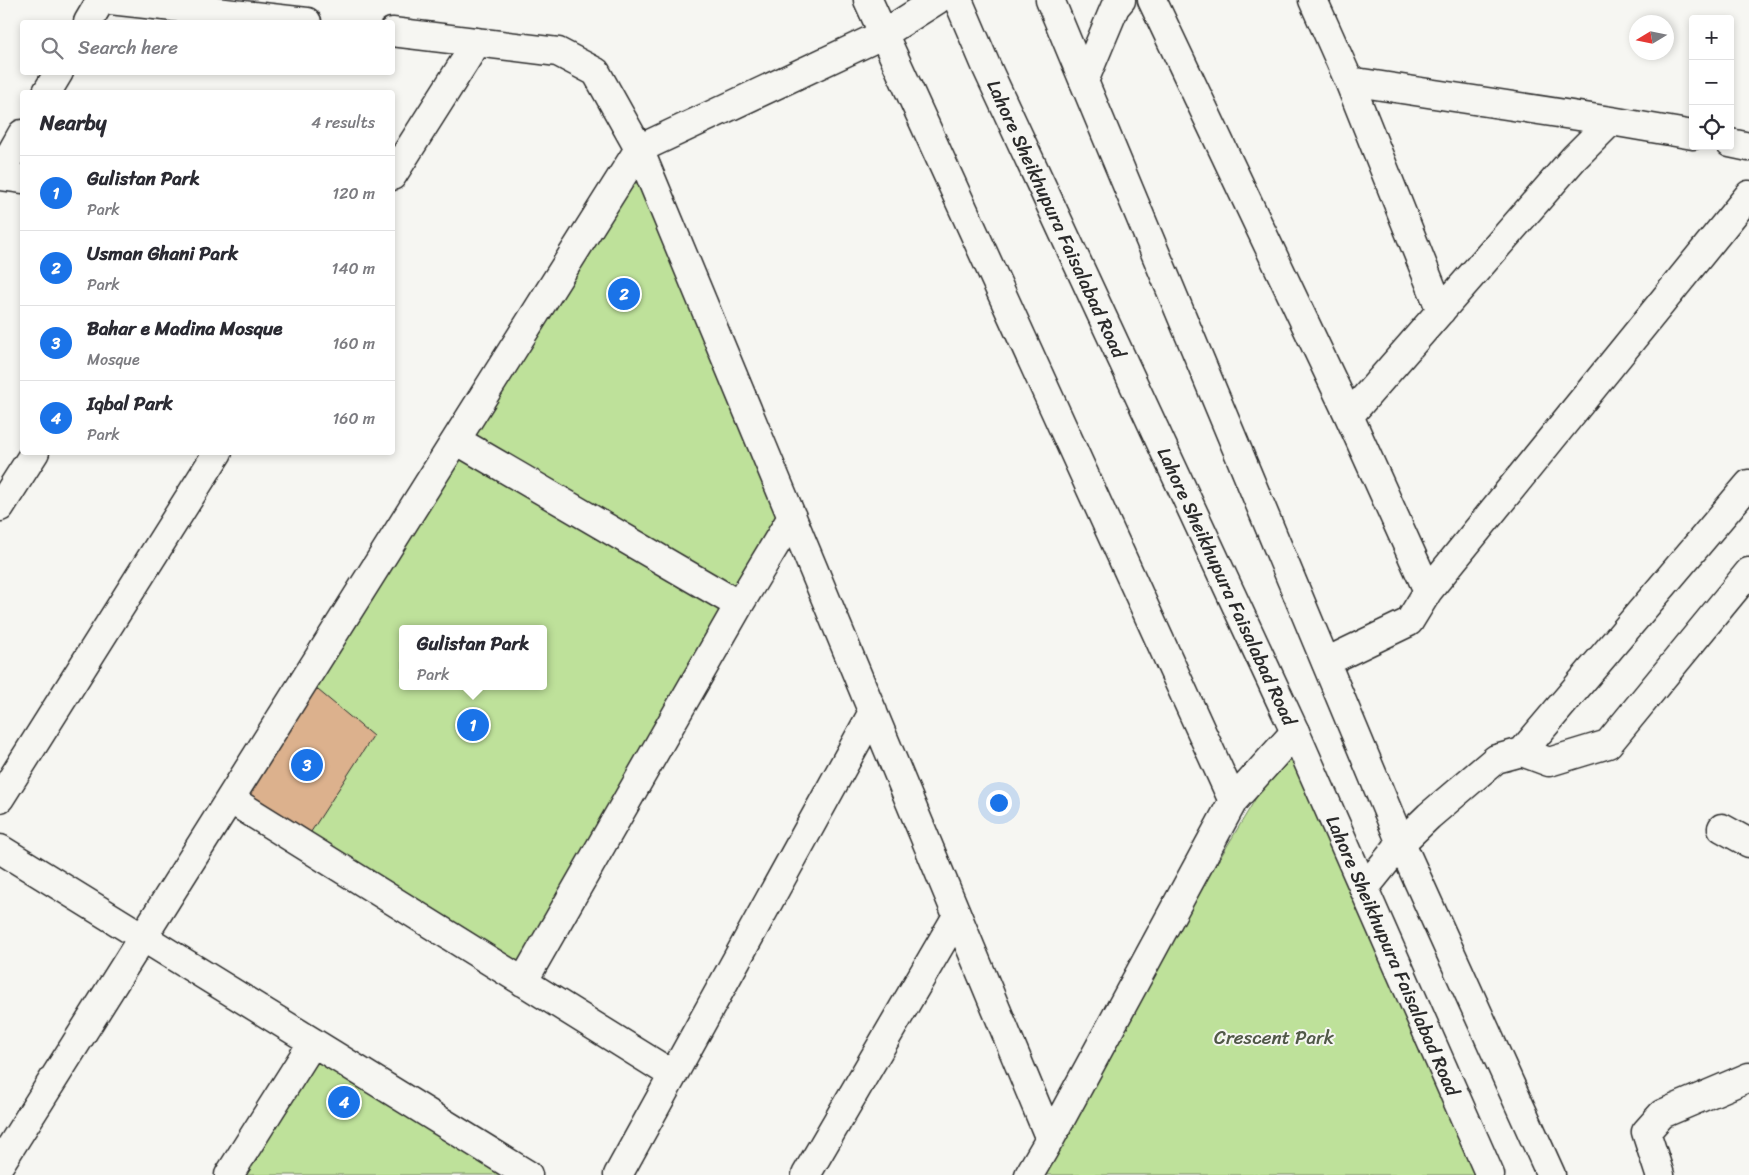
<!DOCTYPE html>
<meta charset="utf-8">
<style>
:root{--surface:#fff;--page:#f7f7f7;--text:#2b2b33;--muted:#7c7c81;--line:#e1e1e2;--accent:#1a73e8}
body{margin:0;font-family:Sriracha,sans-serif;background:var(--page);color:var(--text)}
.controls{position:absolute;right:15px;top:15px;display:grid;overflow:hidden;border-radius:5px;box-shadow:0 2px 8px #0003}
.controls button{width:45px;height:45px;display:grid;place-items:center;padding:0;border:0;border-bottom:1px solid var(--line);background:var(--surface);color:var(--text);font:25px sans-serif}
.compass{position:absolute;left:1629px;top:15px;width:45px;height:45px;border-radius:50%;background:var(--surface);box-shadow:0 2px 8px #0003;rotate:260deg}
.you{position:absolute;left:998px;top:802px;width:18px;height:18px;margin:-12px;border:4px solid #fff;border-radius:50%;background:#1a73e8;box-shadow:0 0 0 8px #1a73e833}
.badge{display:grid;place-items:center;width:32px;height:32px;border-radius:50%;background:var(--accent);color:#fff;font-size:16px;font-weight:700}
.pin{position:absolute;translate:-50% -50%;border:2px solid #fff;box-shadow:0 1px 5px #0006}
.popup{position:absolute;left:399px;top:625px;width:148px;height:65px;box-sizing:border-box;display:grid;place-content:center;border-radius:5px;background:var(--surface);filter:drop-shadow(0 1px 4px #0005);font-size:16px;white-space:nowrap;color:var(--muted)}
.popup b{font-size:19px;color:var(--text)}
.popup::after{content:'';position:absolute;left:50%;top:100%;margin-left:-10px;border:10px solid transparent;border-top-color:var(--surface)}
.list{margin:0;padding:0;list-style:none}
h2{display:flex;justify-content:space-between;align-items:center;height:65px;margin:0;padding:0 20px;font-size:21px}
h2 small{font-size:16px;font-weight:400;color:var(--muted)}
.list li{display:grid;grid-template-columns:32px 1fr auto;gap:15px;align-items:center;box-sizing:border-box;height:75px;padding:0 20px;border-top:1px solid var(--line)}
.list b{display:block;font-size:19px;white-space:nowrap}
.list p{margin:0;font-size:16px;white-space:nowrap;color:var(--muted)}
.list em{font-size:16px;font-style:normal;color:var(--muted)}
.icon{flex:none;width:28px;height:28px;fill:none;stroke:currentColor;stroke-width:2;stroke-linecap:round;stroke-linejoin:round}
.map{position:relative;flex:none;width:1749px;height:1175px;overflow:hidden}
.search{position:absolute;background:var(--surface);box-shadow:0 2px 8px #0003;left:20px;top:20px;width:375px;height:55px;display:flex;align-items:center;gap:12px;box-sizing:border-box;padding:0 18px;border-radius:5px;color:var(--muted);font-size:19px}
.panel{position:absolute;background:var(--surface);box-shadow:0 2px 8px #0003;left:20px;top:90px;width:375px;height:365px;border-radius:5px}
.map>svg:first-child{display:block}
.green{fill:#bee19a;stroke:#748662;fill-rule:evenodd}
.building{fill:#dcb18d;stroke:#2b2b2b}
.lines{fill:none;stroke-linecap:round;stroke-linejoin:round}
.minor-casing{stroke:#2b2b2b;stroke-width:31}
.highway-casing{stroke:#2b2b2b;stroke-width:31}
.minor{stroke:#f6f6f2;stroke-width:28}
.highway{stroke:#f6f6f2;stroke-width:28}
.labels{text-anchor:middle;stroke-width:4;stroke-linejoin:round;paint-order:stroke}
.street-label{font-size:19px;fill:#2b2b2b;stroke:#f6f6f2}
.park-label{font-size:19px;fill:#505847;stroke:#f6f6f2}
</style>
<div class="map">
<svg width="1749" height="1175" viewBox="0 0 1749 1175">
<rect width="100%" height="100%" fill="#f6f6f2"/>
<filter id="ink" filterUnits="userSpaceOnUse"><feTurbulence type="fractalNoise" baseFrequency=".02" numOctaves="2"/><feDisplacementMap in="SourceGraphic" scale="10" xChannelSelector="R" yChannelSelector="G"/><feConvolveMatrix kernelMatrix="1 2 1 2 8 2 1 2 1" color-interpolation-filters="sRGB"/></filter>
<g filter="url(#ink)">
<path class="green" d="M639,150L791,517L739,603L459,438Z
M457,441L737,604L523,981L232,798ZM403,629H543V686H403Z
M1292,738L1487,1175H1030Z
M313,1042L507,1162L499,1175H237Z"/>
<path class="building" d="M312,685L373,736L307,838L245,797Z"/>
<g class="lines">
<g class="minor-casing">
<path id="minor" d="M110,0L307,22
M868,0L1233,801
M1152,0L1349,416L1428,591
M1313,0L1349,81L1441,311
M88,22L101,0
M392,32L558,52L596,72L639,149L1050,1139
M1349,81L1611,121
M47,92L59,72
M1730,143L1749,147
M0,173L22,134
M0,176L22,179
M392,176L477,42
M1349,416L1574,158L1611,121L1693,135
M456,440L739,605L523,982
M0,507L35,452
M739,605L792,517
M1326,662L1409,622L1428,591L1749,195
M1522,752L1549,762L1608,744L1749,572
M0,798L218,452
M230,799L673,1075
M1722,828L1749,843
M0,849L528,1175
M1364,889L1401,843L1429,816L1496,759L1522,752L1749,484
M0,1164L639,149L882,35L937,0
M229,1175L313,1042
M618,1175L873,712
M806,1175L957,916
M1029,1175L1050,1139L1233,801L1295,732
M1660,1175L1646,1132L1662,1114L1749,1077"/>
</g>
<g class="highway-casing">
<g id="highway">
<path id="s1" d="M958,0L987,68L1295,732L1490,1175"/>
<path d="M1050,0L1401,843L1551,1175"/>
<path d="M1084,81L1115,7L1121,0"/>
</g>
</g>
<use href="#minor" class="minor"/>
<use href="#highway" class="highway"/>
</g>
</g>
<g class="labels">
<g class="street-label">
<text dy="7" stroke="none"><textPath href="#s1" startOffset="240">Lahore Sheikhupura Faisalabad Road</textPath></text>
<text dy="7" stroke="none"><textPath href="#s1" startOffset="645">Lahore Sheikhupura Faisalabad Road</textPath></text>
<text dy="7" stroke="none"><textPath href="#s1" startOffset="1050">Lahore Sheikhupura Faisalabad Road</textPath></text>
</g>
<g class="park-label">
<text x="1274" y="1044">Crescent Park</text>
</g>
</g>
</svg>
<div class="controls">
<button>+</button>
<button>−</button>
<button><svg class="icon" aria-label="locate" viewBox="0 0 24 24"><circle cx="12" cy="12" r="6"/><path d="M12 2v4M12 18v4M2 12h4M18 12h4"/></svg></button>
</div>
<svg class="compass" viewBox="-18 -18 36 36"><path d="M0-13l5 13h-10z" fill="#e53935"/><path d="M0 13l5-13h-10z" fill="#7c7c81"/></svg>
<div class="you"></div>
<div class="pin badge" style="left:473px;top:725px">1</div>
<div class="popup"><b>Gulistan Park</b>Park</div>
<div class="pin badge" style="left:624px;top:294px">2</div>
<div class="pin badge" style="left:307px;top:765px">3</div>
<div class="pin badge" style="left:344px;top:1102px">4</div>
<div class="search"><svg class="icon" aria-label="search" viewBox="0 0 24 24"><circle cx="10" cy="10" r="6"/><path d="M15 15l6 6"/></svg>Search here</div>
<section class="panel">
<h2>Nearby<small>4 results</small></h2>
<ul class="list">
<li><span class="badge">1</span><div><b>Gulistan Park</b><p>Park</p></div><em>120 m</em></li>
<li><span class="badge">2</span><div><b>Usman Ghani Park</b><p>Park</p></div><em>140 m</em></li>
<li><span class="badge">3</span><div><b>Bahar e Madina Mosque</b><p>Mosque</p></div><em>160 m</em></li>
<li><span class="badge">4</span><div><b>Iqbal Park</b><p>Park</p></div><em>160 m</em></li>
</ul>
</section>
</div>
